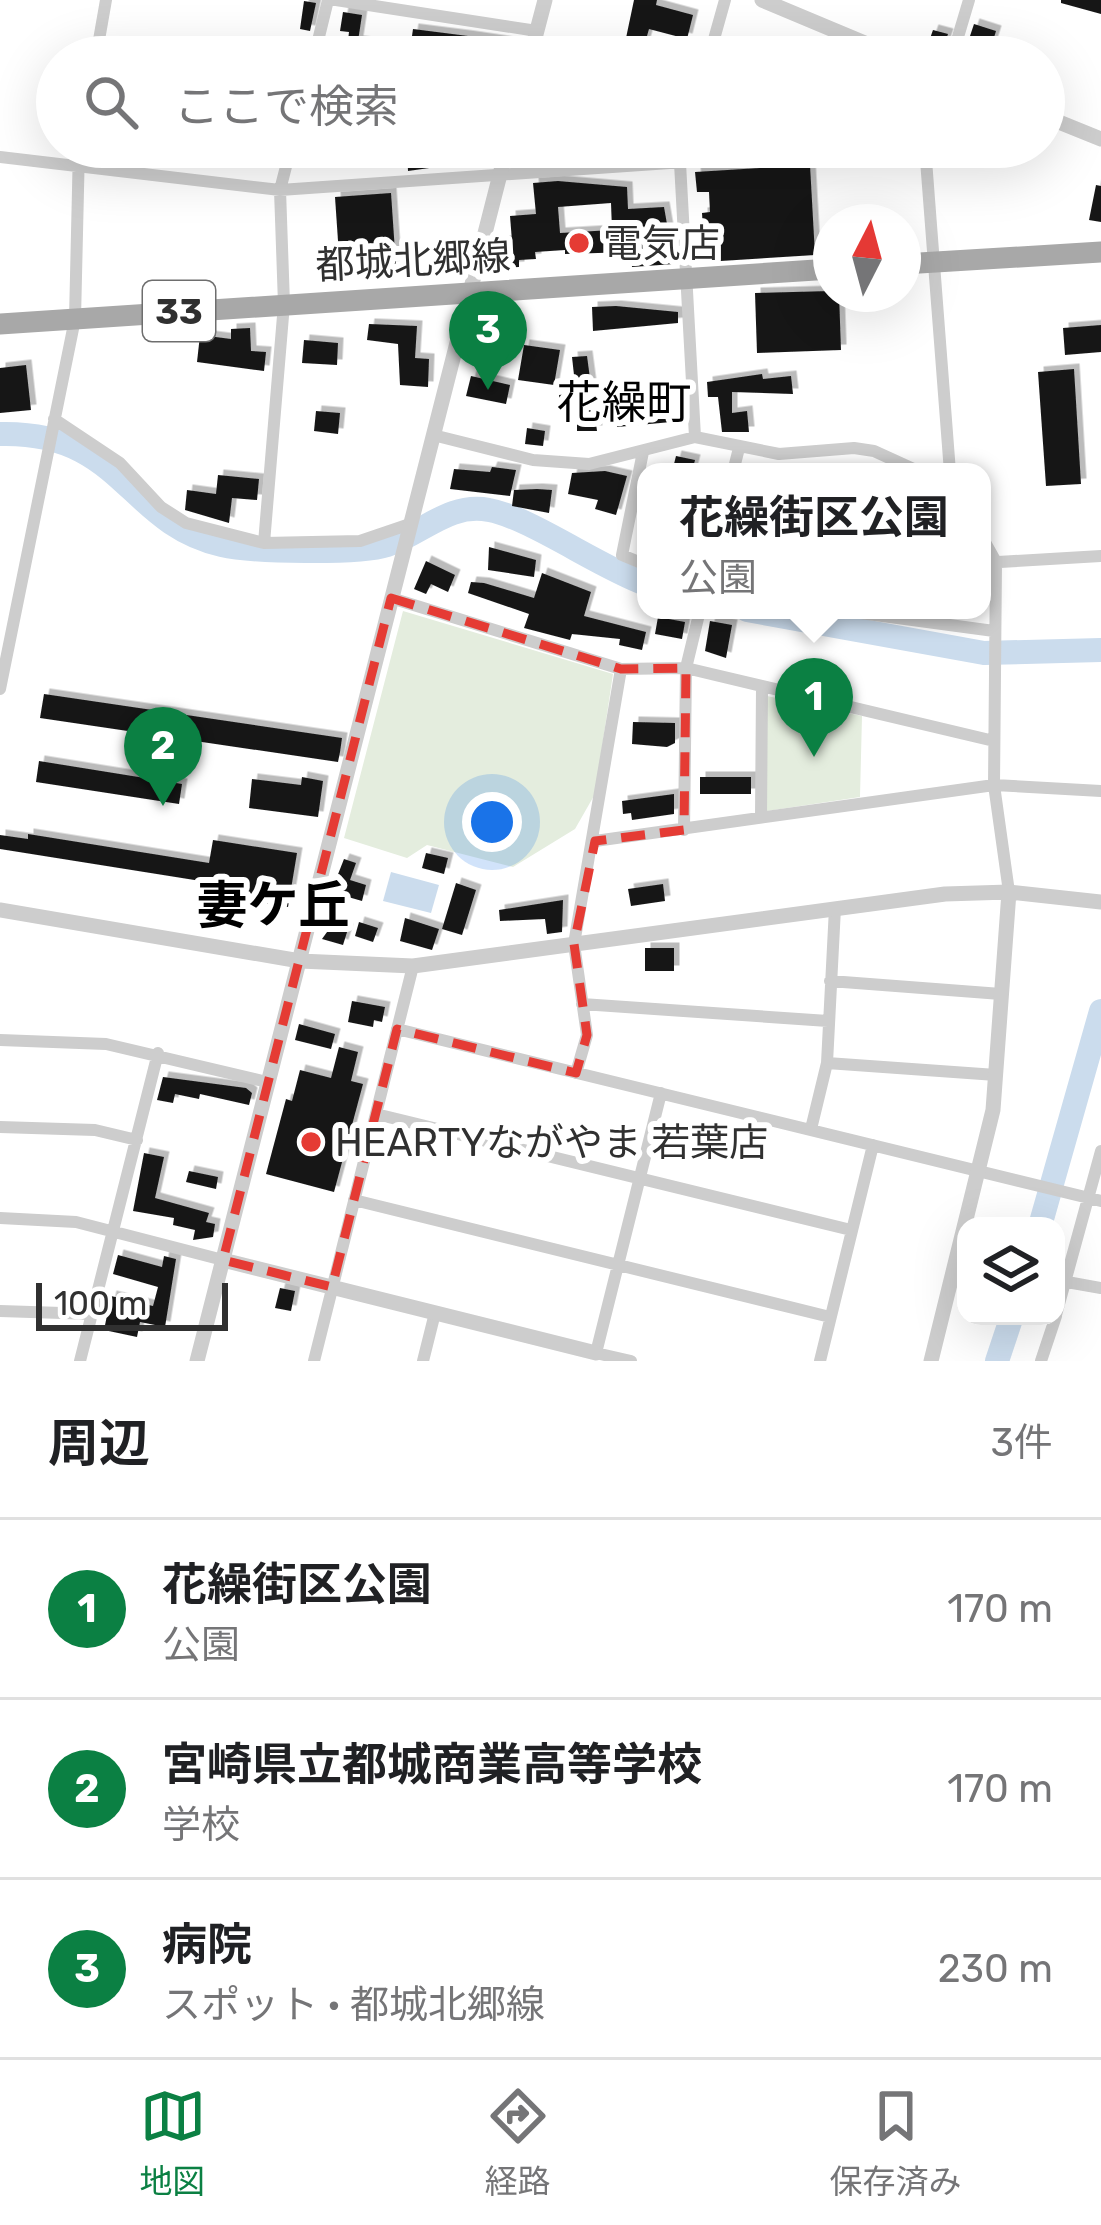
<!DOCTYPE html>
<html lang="ja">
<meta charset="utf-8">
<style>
:root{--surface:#fff;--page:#f6f6f6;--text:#202124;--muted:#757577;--line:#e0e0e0;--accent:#0b8043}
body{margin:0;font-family:Rubik,"Noto Sans JP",sans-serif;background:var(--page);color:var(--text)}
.controls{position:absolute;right:36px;bottom:36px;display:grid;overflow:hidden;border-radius:24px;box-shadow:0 12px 48px #0002}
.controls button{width:108px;height:108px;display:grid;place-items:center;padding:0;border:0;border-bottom:3px solid var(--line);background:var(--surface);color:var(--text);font:60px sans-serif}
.compass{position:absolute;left:813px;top:204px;width:108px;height:108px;border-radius:50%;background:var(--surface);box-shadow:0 12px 48px #0002;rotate:6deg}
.scale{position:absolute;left:36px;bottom:30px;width:192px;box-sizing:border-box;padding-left:12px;border:6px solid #303030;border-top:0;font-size:33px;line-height:42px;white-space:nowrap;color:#303030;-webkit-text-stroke:9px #fff;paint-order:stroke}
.you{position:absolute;left:492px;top:822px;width:42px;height:42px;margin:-30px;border:9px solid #fff;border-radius:50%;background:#1a73e8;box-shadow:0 0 0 18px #1a73e833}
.badge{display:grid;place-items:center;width:78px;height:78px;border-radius:50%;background:var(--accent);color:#fff;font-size:39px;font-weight:700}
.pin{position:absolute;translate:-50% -99px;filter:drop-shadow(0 3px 6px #0008)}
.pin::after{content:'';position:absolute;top:63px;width:42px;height:36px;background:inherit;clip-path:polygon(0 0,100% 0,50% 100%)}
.popup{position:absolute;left:637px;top:463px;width:354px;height:156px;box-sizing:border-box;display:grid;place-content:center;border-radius:24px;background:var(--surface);filter:drop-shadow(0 3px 9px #0005);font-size:39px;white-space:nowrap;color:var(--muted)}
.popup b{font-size:45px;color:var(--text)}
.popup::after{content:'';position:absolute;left:50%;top:100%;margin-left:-24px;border:24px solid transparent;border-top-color:var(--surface)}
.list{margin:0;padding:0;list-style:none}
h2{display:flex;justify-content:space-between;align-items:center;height:156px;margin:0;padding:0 48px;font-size:51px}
h2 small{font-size:39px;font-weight:400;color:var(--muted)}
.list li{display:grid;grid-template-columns:78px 1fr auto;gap:36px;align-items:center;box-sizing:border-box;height:180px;padding:0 48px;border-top:3px solid var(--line)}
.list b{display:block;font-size:45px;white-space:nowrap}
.list p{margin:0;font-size:39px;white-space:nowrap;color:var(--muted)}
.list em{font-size:39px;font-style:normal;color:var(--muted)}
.icon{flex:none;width:66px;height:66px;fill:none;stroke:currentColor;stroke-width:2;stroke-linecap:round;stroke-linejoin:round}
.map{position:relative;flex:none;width:1101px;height:1361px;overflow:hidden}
.search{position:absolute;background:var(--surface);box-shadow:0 12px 48px #0002;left:36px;right:36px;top:36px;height:132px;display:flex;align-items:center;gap:30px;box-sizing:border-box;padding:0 42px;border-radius:66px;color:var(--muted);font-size:45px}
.sheet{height:696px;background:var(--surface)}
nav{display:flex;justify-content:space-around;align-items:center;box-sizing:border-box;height:168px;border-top:3px solid var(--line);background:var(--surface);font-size:33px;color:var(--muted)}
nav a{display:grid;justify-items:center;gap:6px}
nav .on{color:var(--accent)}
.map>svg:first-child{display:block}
.green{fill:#e4edde}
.water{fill:#cbdced}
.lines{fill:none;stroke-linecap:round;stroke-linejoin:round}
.river{stroke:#cbdced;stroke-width:24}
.building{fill:#171717;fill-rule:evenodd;filter:url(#shadow)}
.minor{stroke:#cdcdcd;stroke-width:12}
.tertiary{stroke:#cdcdcd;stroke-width:15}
.primary{stroke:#a8a8a8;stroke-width:21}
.marked{fill:none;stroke:#e53b34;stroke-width:9;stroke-dasharray:24 15;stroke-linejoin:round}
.poi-dot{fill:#e53b34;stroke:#fff;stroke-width:4.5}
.labels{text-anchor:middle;stroke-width:12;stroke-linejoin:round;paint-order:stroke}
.shield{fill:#fff;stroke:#6e6e6e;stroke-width:3}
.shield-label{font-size:36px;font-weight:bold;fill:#303030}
.poi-label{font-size:39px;fill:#303030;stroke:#fff;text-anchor:start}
.street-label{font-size:39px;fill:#303030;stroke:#fff}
.quarter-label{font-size:45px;fill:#000;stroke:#fff}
.district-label{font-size:51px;font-weight:bold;fill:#000;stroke:#fff}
</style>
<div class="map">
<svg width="1101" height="1361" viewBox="0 0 1101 1361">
<defs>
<filter id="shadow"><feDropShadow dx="5.5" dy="-5.5" stdDeviation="0" flood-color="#0004"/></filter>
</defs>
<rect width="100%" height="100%" fill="#fff"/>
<path class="green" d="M403,611L613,674L595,794L575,829L513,867L427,845L407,858L344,838Z
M767,696L862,716L860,797L767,811Z"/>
<path class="water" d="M391,872L439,885L431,913L383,901Z"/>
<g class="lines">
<path class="river" d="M0,434C124,431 126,523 222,545C252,552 359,554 387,545C422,534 449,502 489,510C529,517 599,567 646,584
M747,610L984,653L1101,650
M1040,1226L1101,1011
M997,1361L1012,1316"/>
</g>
<path class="building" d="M634,0H657L656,5L693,15L687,39L649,29L645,43L626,38Z
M1061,0H1101V14L1061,3Z
M304,1L316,3L310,31L300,29Z
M343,12L362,15L358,41L380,44L378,57H346L349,32L340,31Z
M974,24L996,31L988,57H963Z
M413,29L468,36L521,44L518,57H409Z
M933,30L948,34L942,52L927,47Z
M785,43L824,54V57L783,53Z
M301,147H375L372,160L334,153L332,161L300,155Z
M407,147H485L486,160L408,171Z
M532,147H569L566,160L553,161L530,156Z
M810,165L815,255L705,262L702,213L710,212L709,192H697L695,172Z
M558,181L627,187L628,209L664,207L674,264L632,267L631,252L565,254V250L535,252L536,259L519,260V267L497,268L500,241H512L510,216L536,214L533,183ZM611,203L612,230L560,233L558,207Z
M1096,185L1101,186V222L1089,220Z
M391,193L396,266L340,270L335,197Z
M831,291L839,294L841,350L757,353L755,293Z
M616,306L678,312V323L593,331L592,307Z
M369,324L417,326L415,358L429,359L428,387L400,385L398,344L367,340Z
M1101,325V352L1065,355L1063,328Z
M250,328L251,351L266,352L264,371L197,362L200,335L231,339V329Z
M304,340L338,343L337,365L302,363Z
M524,345L560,350L554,385L518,380Z
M587,356L597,431H577V406L560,408L559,395L576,393L572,357Z
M26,365L31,410L0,413V368Z
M1074,369L1081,484L1046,486L1038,372Z
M762,374L763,379L791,376L793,394L732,392V413L747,411L749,432H722L718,397H708L707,382Z
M471,376L510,385L506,404L466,396Z
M679,403L682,421L617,427L616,412Z
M316,411L340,413L338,434L314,431Z
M527,428L545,431L543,446L525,444Z
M676,456L695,460L692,472H672Z
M492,467L516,470L510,496L450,489L454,469L490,472Z
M605,471L627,476L616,515L595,509L598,500L568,494L572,473Z
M218,475L259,479L257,500L232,498L229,523L185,510L187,490L216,494Z
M537,489L552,490L549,513L512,506L514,490Z
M489,547L536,560L534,577L488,570Z
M426,561L455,575L448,592L431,584L426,594L414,589Z
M542,573L591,592L584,616L646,632L642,650L619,645L620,639L572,634L570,640L524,628L529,614L468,593L471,582L484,583L534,598Z
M658,617L685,622L682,639L655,634Z
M710,621L732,625L726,658L705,651Z
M44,694L342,738L340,752L338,762L40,718Z
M633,722L675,723V743L667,747L632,744Z
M39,761L182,784L179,804L36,782Z
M302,777L323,781L318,817L249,808L252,779L301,785Z
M700,777H751V794H700Z
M674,794V814L632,820L631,813L623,814L622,801Z
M28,834L209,863L213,840L297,853L288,907L205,894L207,882L0,849V835L28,839Z
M426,853L448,858L444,874L422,868Z
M344,859L356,863L350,880L366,885L362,901L331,892Z
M456,883L476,890L462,935L442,929Z
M663,884L665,901L631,906L628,889Z
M563,900L562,932L547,934L545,919L500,921L499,910Z
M405,918L439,929L432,950L400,941Z
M359,922L378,928L373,942L355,936Z
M332,925L348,929L343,945L322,939Z
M645,948H674V971H645Z
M352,1001L385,1007L382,1022L374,1020L373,1027L348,1022Z
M299,1024L335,1034L331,1049L295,1040Z
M339,1047L358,1052L351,1081L363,1084L334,1192L266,1174L286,1099L292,1101L300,1070L331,1078Z
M163,1077L246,1088L252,1093L249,1105L200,1094L199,1099L175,1094L173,1103L157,1100Z
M144,1153L164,1157L155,1198L209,1213L206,1222L215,1224L213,1237L193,1240L195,1230L173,1225L174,1218L133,1211Z
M189,1171L218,1177L216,1189L186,1182Z
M118,1255L162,1267L164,1256L176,1259L165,1327L140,1322L137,1337L104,1330L111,1296L153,1306L158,1287L113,1274Z
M280,1288L295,1291L291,1311L275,1308Z"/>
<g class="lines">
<path class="minor" d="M336,0L537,31
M96,57L106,0
M314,57L328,0
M709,57L725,0
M952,57L969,0
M685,147L680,163L695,437
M925,147L950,472
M0,157L280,190L900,147
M54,419L120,463L161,507L186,523L264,543L284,304L280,190L291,147
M433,435L533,460L589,464L695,437L779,454L854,448L874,451L920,472
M643,452L622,555L646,565
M733,472L739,448
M982,537L996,562L994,785L1009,892
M264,543L360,541L410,524
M982,563L1101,556
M391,598L621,669L686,668L994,741
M838,610L994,631
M0,689L75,319L79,147
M761,817L762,687
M684,830L686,668L700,610
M595,841L994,785L1101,791
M830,981L1001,994
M582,1004L828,1021
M397,1029L1101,1201
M0,1040L106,1044L267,1082
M827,1063L996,1075
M576,1073L587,1035L574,944L621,669
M376,1114L851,1230
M0,1127L95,1130L137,1140
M811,1129L827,1063L835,908
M354,1200L830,1317
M0,1218L76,1222L223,1260
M1067,1282L1101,1288
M0,1311L93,1314
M1056,1315L1101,1151
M80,1361L158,1053
M314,1361L413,966
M423,1361L435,1313
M631,1361L596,1353L661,1093
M820,1361L873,1145
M1041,1361L1056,1316"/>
<path class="tertiary" d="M762,0L898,57
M530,57L545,0
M1044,116L1101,139
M0,910L300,961L413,966L945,894L1009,892L1101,902
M223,1260L596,1353
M197,1361L507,147
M931,1361L993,1110L1009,892"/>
<path class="primary" d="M903,264L1101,252
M0,324L831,269"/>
</g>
<path class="marked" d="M391,598L621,669L686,668L684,830L595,841L574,944L587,1035L576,1073L397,1029L332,1287L223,1260Z"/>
<g class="poi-dot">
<circle cx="579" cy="243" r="12"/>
<circle cx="311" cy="1142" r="12"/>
</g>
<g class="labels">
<rect class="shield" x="143" y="281" width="72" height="60" rx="9"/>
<g class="shield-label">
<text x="179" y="324">33</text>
</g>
<g class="poi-label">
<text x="603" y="257">電気店</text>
<text x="335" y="1156">HEARTYながやま 若葉店</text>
</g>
<g class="street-label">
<text transform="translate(413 260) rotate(-3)" y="14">都城北郷線</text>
</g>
<g class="quarter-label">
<text x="624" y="418">花繰町</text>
</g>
<g class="district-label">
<text x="273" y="923">妻ケ丘</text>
</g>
</g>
</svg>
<div class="controls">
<button><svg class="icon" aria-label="layers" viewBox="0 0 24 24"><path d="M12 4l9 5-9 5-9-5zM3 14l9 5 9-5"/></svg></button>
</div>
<svg class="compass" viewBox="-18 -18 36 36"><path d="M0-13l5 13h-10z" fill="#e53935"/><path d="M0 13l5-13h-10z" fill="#757577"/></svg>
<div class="scale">100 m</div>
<div class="you"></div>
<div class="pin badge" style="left:814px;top:757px">1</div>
<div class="popup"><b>花繰街区公園</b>公園</div>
<div class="pin badge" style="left:163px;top:806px">2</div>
<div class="pin badge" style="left:488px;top:390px">3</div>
<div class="search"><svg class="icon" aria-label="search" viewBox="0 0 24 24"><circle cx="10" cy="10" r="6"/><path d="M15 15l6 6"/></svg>ここで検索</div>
</div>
<section class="sheet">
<h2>周辺<small>3件</small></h2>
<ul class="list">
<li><span class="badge">1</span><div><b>花繰街区公園</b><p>公園</p></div><em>170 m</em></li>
<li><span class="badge">2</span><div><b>宮崎県立都城商業高等学校</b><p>学校</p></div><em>170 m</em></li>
<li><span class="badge">3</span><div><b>病院</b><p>スポット · 都城北郷線</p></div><em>230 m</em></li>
</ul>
</section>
<nav>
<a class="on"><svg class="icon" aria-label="map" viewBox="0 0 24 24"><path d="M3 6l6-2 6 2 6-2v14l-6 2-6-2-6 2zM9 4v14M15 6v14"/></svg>地図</a>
<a><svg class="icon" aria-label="directions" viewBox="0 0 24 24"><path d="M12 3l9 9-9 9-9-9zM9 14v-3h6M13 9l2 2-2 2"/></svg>経路</a>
<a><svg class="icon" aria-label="saved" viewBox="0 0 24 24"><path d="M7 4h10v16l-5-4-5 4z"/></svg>保存済み</a>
</nav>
